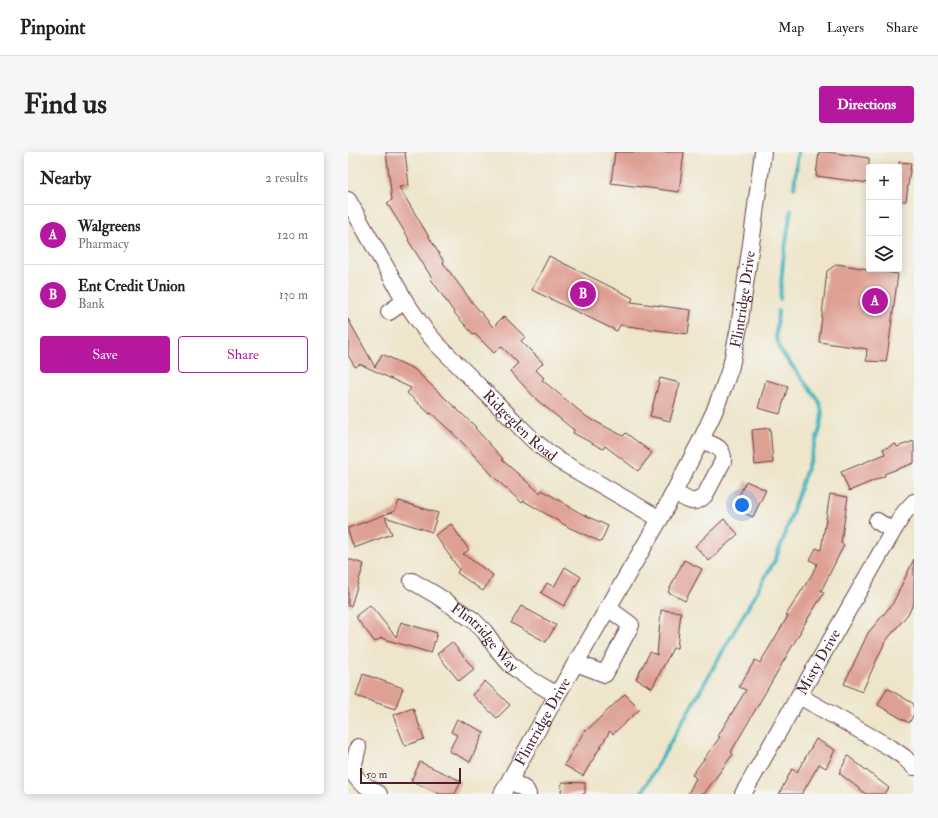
<!DOCTYPE html>
<meta charset="utf-8">
<style>
:root{--surface:#fff;--page:#f6f6f6;--text:#222;--muted:#767676;--line:#e0e0e0;--accent:#b5179e}
body{margin:0;font-family:"IM FELL Double Pica",serif;background:var(--page);color:var(--text)}
.controls{position:absolute;right:12px;top:12px;display:grid;overflow:hidden;border-radius:4px;box-shadow:0 2px 10px #0003}
.controls button{width:36px;height:36px;display:grid;place-items:center;padding:0;border:0;border-bottom:1px solid var(--line);background:var(--surface);color:var(--text);font:20px sans-serif}
.scale{position:absolute;left:12px;bottom:10px;width:101px;box-sizing:border-box;padding-left:4px;border:2px solid #4a1f2b;border-top:0;font-size:11px;line-height:14px;white-space:nowrap;color:#4a1f2b;-webkit-text-stroke:3px #f6f6f2;paint-order:stroke}
.you{position:absolute;left:394px;top:353px;width:14px;height:14px;margin:-10px;border:3px solid #fff;border-radius:50%;background:#1a73e8;box-shadow:0 0 0 6px #1a73e833}
.badge{display:grid;place-items:center;width:26px;height:26px;border-radius:50%;background:var(--accent);color:#fff;font-size:13px;font-weight:700}
.pin{position:absolute;translate:-50% -50%;border:2px solid #fff;box-shadow:0 1px 4px #0006}
.list{margin:0;padding:0;list-style:none}
h2{display:flex;justify-content:space-between;align-items:center;height:52px;margin:0;padding:0 16px;font-size:17px}
h2 small{font-size:13px;font-weight:400;color:var(--muted)}
.list li{display:grid;grid-template-columns:26px 1fr auto;gap:12px;align-items:center;box-sizing:border-box;height:60px;padding:0 16px;border-top:1px solid var(--line)}
.list b{display:block;font-size:15px;white-space:nowrap}
.list p{margin:0;font-size:13px;white-space:nowrap;color:var(--muted)}
.list em{font-size:13px;font-style:normal;color:var(--muted)}
.actions{display:flex;gap:8px;padding:12px 16px}
.actions a{flex:1;padding:9px 0;border:1px solid var(--accent);border-radius:4px;text-align:center;font-size:14px;color:var(--accent)}
.actions .main{background:var(--accent);color:#fff}
.icon{flex:none;width:22px;height:22px;fill:none;stroke:currentColor;stroke-width:2;stroke-linecap:round;stroke-linejoin:round}
.map{position:relative;flex:none;width:566px;height:642px;overflow:hidden;border-radius:4px}
header{display:flex;align-items:center;gap:24px;box-sizing:border-box;height:56px;padding:0 20px;background:var(--surface);border-bottom:1px solid var(--line)}
header strong{font-size:19px}
nav{display:flex;gap:22px;margin-inline-start:auto;font-size:14px}
.intro{display:flex;align-items:center;justify-content:space-between;box-sizing:border-box;height:96px;padding:0 24px}
h1{margin:0;font-size:28px}
.button{padding:10px 18px;border-radius:4px;background:var(--accent);color:#fff;font-size:14px;font-weight:700}
main{display:flex;gap:24px;padding:0 24px}
aside{flex:1;background:var(--surface);border-radius:4px;box-shadow:0 2px 10px #0003}
.map>svg:first-child{display:block}
.lines{fill:none;stroke-linecap:round;stroke-linejoin:round}
.stream{stroke:#41b2b9;stroke-width:4}
.building{fill:#dfa094}
.minor-casing{stroke:#633d43;stroke-width:18}
.minor{stroke:#fff;stroke-width:16}
.labels{text-anchor:middle;stroke-width:3;stroke-linejoin:round;paint-order:stroke}
.street-label{font-size:15px;fill:#4a1f2b;stroke:#f6f6f2}
</style>
<header>
<strong>Pinpoint</strong>
<nav><a>Map</a><a>Layers</a><a>Share</a></nav>
</header>
<div class="intro"><h1>Find us</h1><a class="button">Directions</a></div>
<main>
<aside>
<h2>Nearby<small>2 results</small></h2>
<ul class="list">
<li><span class="badge">A</span><div><b>Walgreens</b><p>Pharmacy</p></div><em>120 m</em></li>
<li><span class="badge">B</span><div><b>Ent Credit Union</b><p>Bank</p></div><em>130 m</em></li>
</ul>
<div class="actions"><a class="main">Save</a><a>Share</a></div>
</aside>
<div class="map">
<svg width="566" height="642" viewBox="0 0 566 642">
<rect width="100%" height="100%" fill="#f6f6f2"/>
<filter id="ink" filterUnits="userSpaceOnUse"><feTurbulence type="fractalNoise" baseFrequency=".025" numOctaves="2"/><feDisplacementMap in="SourceGraphic" scale="8" xChannelSelector="R" yChannelSelector="G"/><feConvolveMatrix kernelMatrix="1 2 1 2 8 2 1 2 1" color-interpolation-filters="sRGB"/></filter>
<filter id="wash" filterUnits="userSpaceOnUse"><feTurbulence type="fractalNoise" baseFrequency=".012" numOctaves="4" result="noise"/><feDisplacementMap in="SourceGraphic" scale="16" xChannelSelector="R" yChannelSelector="G"/><feGaussianBlur stdDeviation="0.9" result="paint"/><feColorMatrix in="noise" values="0 0 0 0 0 0 0 0 0 0 0 0 0 0 0 0 0 1.4 0 .05"/><feComposite in="paint" operator="in"/></filter>
<g filter="url(#wash)">
<rect width="100%" height="100%" fill="#eee5cb"/>
<g class="lines">
<path class="stream" d="M446,36L450,0
M432,147L435,109L443,58
M293,642L427,408L435,388L472,277L474,260L471,249L432,198L428,184L430,159"/>
</g>
<g id="blocks">
<path class="building" d="M38,0H57L61,34L51,35L96,110L95,111L124,150L145,175L156,164L177,185L173,189L195,211L188,218L196,226L194,228L239,265L275,284L278,281L304,301L290,319L257,294L255,297L225,281L226,278L189,248L162,219L170,211L153,194L146,201L127,182L126,183L108,163L83,127L84,126L60,88L61,87L39,51L44,48Z
M267,0H336L331,40L263,31Z
M471,0H480L521,6V31L468,24Z
M551,10L563,11L558,49H551Z
M201,104L285,146L283,150L343,158L340,182L272,173L269,179L184,138Z
M489,112L550,122L540,198L538,210L518,209L519,197L471,190L479,119Z
M0,167L27,215L34,202L66,217L128,275L127,276L155,307L154,308L192,341L194,338L232,361L260,374L253,390L222,376L176,349L174,351L147,326L112,288L83,261L82,262L59,241L63,236L12,212L7,215L0,203Z
M312,226L332,231L322,269L302,264Z
M418,228L440,234L432,262L410,256Z
M422,276L425,311L407,313L404,278Z
M566,289V311L536,322L537,324L501,339L493,320L537,302L535,297L548,292L549,295Z
M398,329L418,338L405,365L385,356Z
M482,342L500,345L493,391L496,393L473,439L476,441L452,479H453L383,600L385,602L356,642H340L348,626L344,623L372,585L370,584L398,538L391,535L407,508L412,511L440,464L438,463L463,424L469,412L462,408L468,396L473,398Z
M51,349L90,361L84,380L37,365L44,382L6,396L0,379V376L47,359Z
M376,367L390,382L361,409L347,394Z
M103,372L121,398L115,402L145,423L135,439L109,421L111,417L87,383Z
M0,407L16,412L3,454H0Z
M566,407V451L560,462L537,490L514,540L496,532L520,481L545,451Z
M336,408L354,417L337,449L320,440Z
M217,415L233,425L216,454L193,441L199,431L206,435Z
M22,453L48,485L53,470L89,481L83,501L33,486L27,490L9,467V463Z
M173,454L208,473L198,490L163,471Z
M313,458L333,460L329,496H325L304,536L288,527L302,500L309,503Z
M104,490L126,517L111,529L89,502Z
M15,522L55,536L47,557L8,544Z
M137,529L162,553L149,566L124,543Z
M539,536L566,552V562L561,571L530,553Z
M277,542L292,557L265,582L262,579L235,624L216,613L237,578L238,579Z
M65,556L76,587L57,594L45,563Z
M109,567L136,580L122,610L101,599L109,583L103,580Z
M468,587L487,598L478,616L471,612L454,642H431L444,617L449,620Z
M500,604L541,636L536,642H518L491,621Z
M72,610L113,629L107,642H92L63,629Z
M214,630L237,631V642H213Z"/>
</g>
</g>
<g filter="url(#ink)">
<use href="#blocks" fill-opacity="0" stroke="#633d43" stroke-width="1"/>
<g class="lines">
<g class="minor-casing">
<g id="minor">
<path id="s1" d="M0,48L57,149L77,178L89,192L186,289L210,308L312,367"/>
<path d="M41,160L57,149"/>
<path d="M326,340C338,347 346,355 357,343L375,309C376,294 364,293 353,288"/>
<path d="M529,369L545,379"/>
<path id="s2" d="M64,429L88,443L125,468L137,480L149,497L162,512L175,523L209,543"/>
<path d="M228,511L257,522L283,473L260,456"/>
<path d="M451,544L543,596L556,605L566,615"/>
<path d="M10,595L4,620L12,630L31,642"/>
<path d="M162,628L178,638L180,642"/>
<path id="s3" d="M154,642L209,543L312,367L353,288L366,260L376,234L383,214L391,175L404,85L415,0"/>
<path id="s4" d="M395,642L545,379L556,361L566,350"/>
</g>
</g>
<use href="#minor" class="minor"/>
</g>
</g>
<g class="labels">
<g class="street-label">
<text dy="5" stroke="none"><textPath href="#s3" startOffset="554">Flintridge Drive</textPath></text>
<text dy="5" stroke="none"><textPath href="#s1" startOffset="286">Ridgeglen Road</textPath></text>
<text dy="5" stroke="none"><textPath href="#s2" startOffset="93">Flintridge Way</textPath></text>
<text dy="5" stroke="none"><textPath href="#s4" startOffset="152">Misty Drive</textPath></text>
<text dy="5" stroke="none"><textPath href="#s3" startOffset="83">Flintridge Drive</textPath></text>
</g>
</g>
</svg>
<div class="controls">
<button>+</button>
<button>−</button>
<button><svg class="icon" aria-label="layers" viewBox="0 0 24 24"><path d="M12 4l9 5-9 5-9-5zM3 14l9 5 9-5"/></svg></button>
</div>
<div class="scale">50 m</div>
<div class="you"></div>
<div class="pin badge" style="left:527px;top:149px">A</div>
<div class="pin badge" style="left:235px;top:142px">B</div>
</div>
</main>
